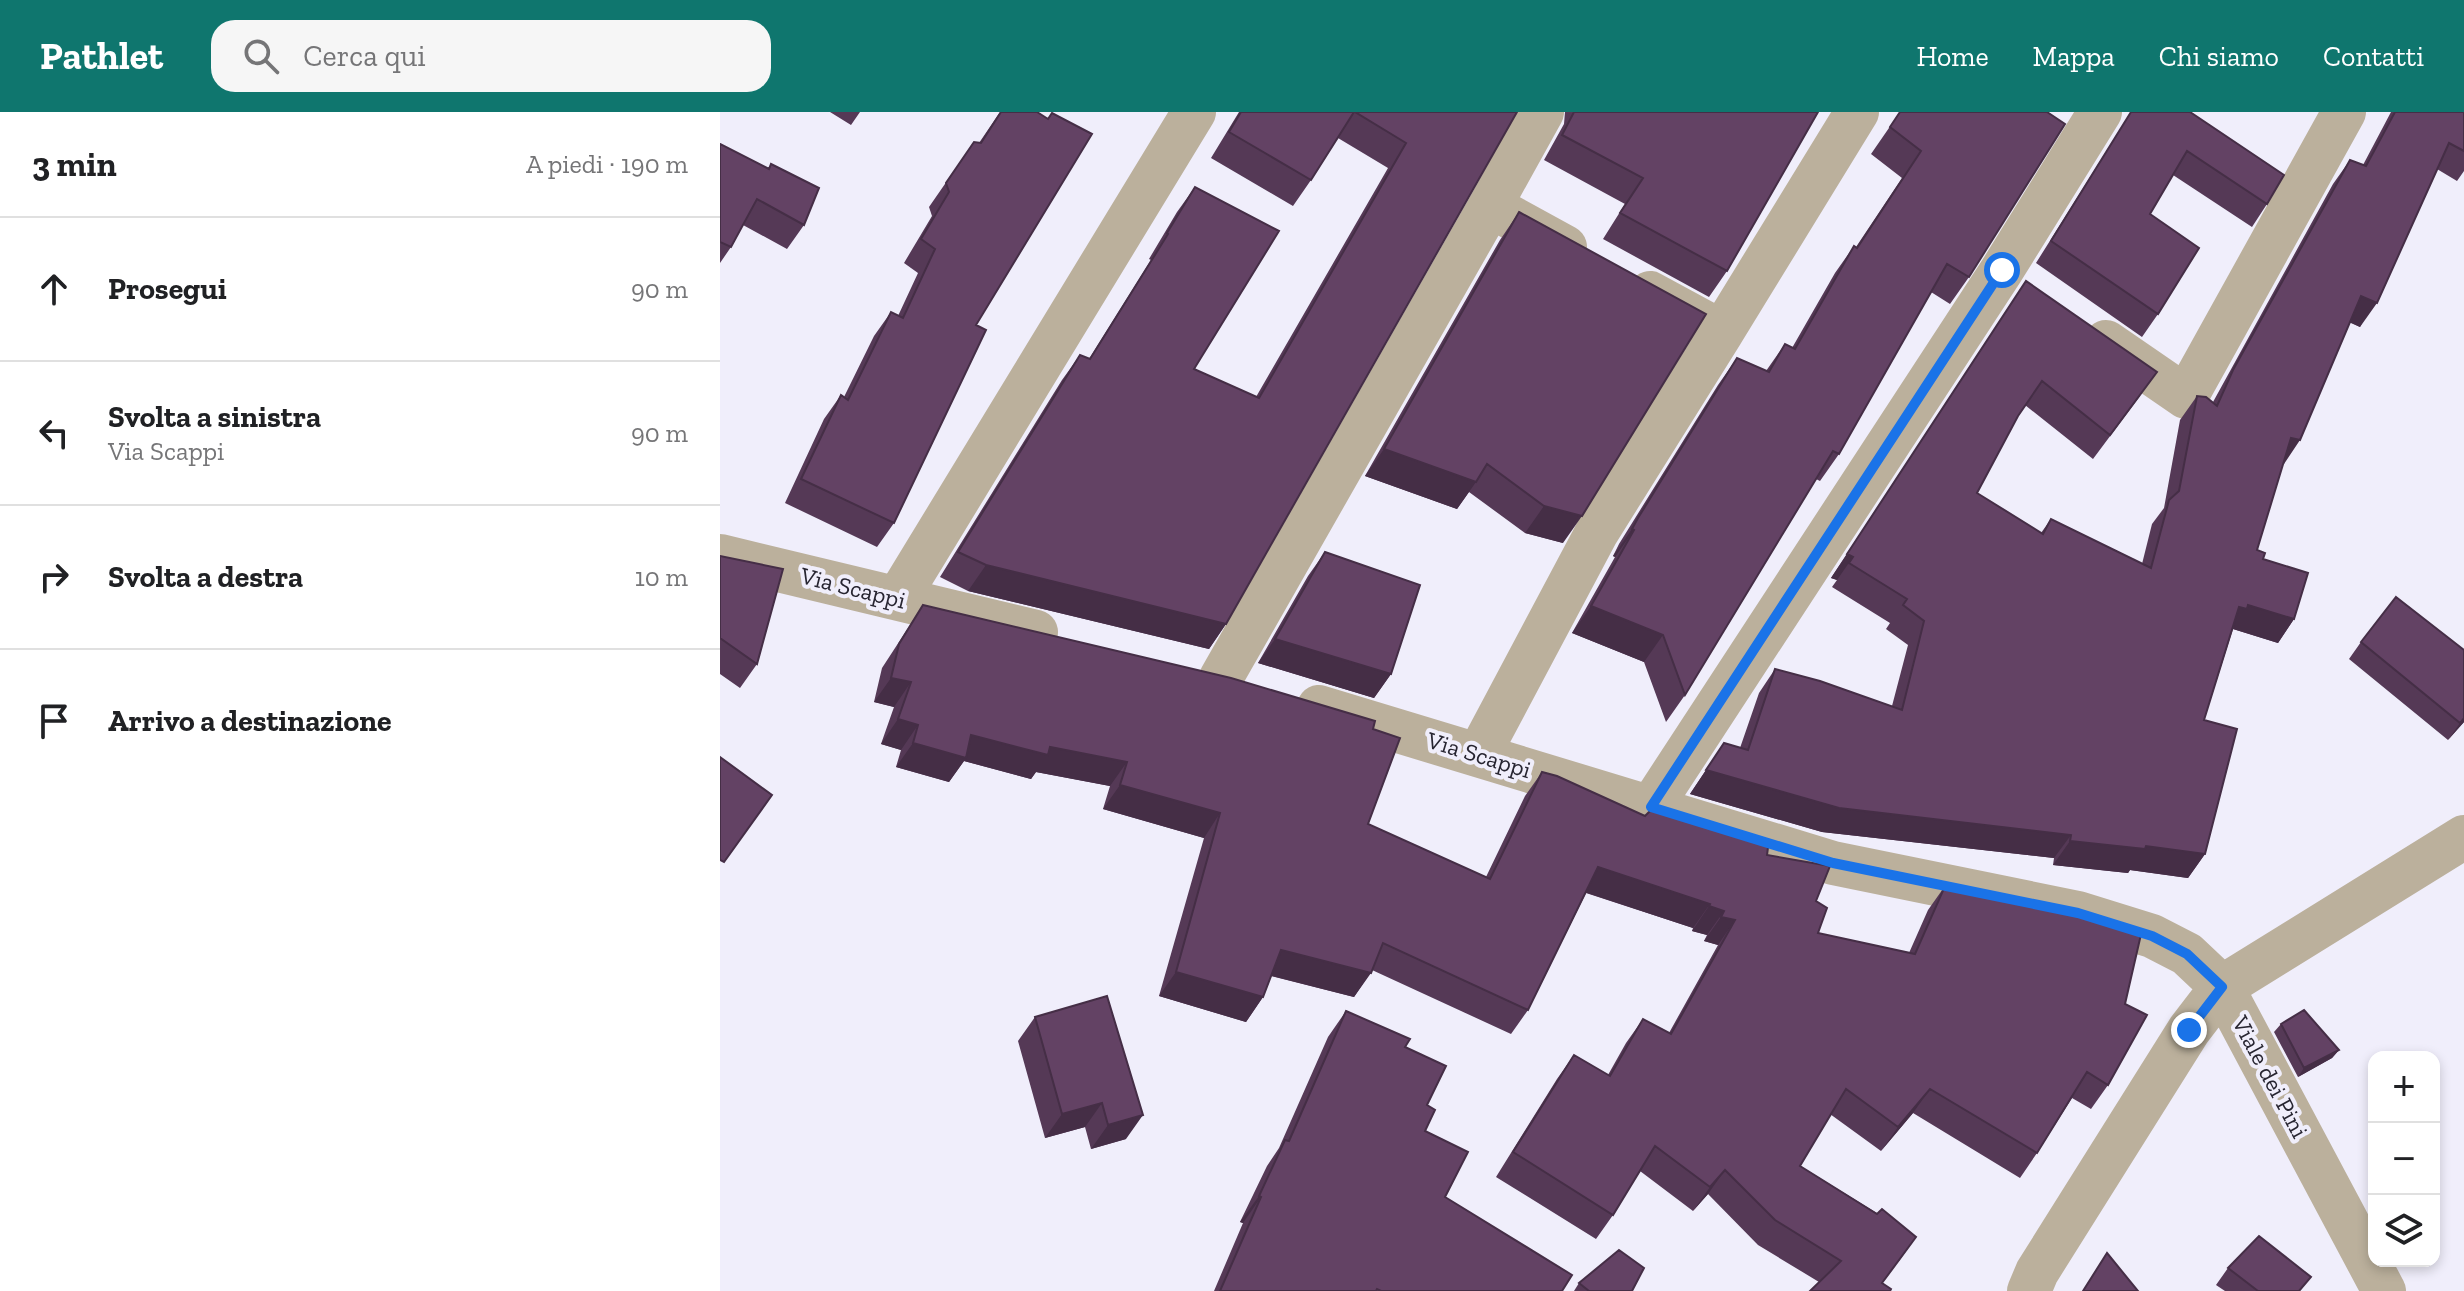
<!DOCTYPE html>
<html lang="it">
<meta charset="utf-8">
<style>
:root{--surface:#fff;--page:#f6f6f6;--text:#202124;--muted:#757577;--line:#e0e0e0;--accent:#0f766e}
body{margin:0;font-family:"Zilla Slab",serif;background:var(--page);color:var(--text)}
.controls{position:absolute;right:24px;bottom:24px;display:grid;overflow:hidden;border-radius:16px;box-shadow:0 4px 12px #0003}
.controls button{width:72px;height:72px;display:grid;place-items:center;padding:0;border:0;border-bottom:2px solid var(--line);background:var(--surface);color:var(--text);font:40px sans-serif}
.stop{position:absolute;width:24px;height:24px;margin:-18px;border:6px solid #1a73e8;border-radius:50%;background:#fff}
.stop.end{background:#1a73e8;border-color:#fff;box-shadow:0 2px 8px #0008}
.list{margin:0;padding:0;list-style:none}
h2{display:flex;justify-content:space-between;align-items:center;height:104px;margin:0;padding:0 32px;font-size:34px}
h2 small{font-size:26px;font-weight:400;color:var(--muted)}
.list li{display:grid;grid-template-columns:52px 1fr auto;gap:24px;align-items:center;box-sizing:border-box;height:144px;padding:0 32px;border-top:2px solid var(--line)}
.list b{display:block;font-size:30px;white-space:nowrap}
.list p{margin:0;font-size:26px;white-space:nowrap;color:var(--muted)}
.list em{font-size:26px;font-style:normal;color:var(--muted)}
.icon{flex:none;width:44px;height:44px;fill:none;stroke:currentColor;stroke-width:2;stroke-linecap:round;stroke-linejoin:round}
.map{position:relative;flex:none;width:1744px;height:1179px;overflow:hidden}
header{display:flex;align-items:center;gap:48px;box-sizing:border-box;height:112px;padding:0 40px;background:var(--accent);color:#fff}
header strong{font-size:38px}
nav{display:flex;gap:44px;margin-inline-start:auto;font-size:28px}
.search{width:560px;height:72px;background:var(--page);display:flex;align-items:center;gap:20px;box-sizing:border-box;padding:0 28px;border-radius:24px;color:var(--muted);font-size:30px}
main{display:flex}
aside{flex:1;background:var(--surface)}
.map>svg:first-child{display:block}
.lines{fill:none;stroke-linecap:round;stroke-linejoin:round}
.minor{stroke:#bbb09c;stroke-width:44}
.wall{fill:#553956}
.shaded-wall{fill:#452e46}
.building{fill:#634264;stroke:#452e46;stroke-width:2}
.route{stroke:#1a73e8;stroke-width:10}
.labels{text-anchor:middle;stroke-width:8;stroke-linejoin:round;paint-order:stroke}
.street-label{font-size:24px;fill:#272531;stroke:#f0eefb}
</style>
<header>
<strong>Pathlet</strong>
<div class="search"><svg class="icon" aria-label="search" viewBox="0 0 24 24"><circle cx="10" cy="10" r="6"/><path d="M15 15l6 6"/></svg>Cerca qui</div>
<nav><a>Home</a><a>Mappa</a><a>Chi siamo</a><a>Contatti</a></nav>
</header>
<main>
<aside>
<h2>3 min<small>A piedi · 190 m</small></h2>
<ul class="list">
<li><svg class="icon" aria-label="ahead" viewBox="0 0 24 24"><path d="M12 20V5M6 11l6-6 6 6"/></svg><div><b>Prosegui</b></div><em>90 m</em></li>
<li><svg class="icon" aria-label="left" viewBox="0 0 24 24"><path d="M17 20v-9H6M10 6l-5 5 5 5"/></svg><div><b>Svolta a sinistra</b><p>Via Scappi</p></div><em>90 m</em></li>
<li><svg class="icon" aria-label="right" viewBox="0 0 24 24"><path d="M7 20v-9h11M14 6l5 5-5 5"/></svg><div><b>Svolta a destra</b></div><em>10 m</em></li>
<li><svg class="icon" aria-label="arrive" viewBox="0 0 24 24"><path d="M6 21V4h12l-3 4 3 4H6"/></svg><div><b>Arrivo a destinazione</b></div></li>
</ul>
</aside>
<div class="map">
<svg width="1744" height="1179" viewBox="0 0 1744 1179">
<rect width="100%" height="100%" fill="#f0eefb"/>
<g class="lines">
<path class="minor" d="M822,0L770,94L845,135
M930,181L1002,220L1137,0
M1386,230L1466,285L1624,0
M0,444L316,520
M178,486L474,0
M501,566L770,94
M599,595L1113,751L1358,801L1432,824L1467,842L1502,875L1664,1179
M759,642L877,420L1002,220
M931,695L1282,158L1380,0
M1309,1179L1317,1160L1469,918L1502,875L1744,725"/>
</g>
<path class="wall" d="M110,0H140L131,13Z
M280,0H317L256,213L174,411L157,435L65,391L104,307L121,283L124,285L154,224L171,200L178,204L198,161L184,151L212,104L209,95L254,30L259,31Z
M519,0H797L506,512L489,537L248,479L220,465L342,268L360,243L369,247L431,148L429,147L457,100L475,75L474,257L536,285L668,56L618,26L591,68L573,94L491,46Z
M845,0H1098L1007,159L989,185L883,127L905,92L824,48L844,12Z
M1180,0H1327L1249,165L1230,192L1211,180L1119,342L1100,369L1096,367L965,583L946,610L924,550L852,521L895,445L893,444L899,432L998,273L1017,246L1046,259L1065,232L1072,236L1115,161L1134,134L1136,135L1182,66L1151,42Z
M1411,0L1547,92L1532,115L1453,63L1430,102L1438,202L1422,225L1316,151Z
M1671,0H1744V59L1737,69L1717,57L1640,215L1630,210L1563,352L1537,438L1543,447L1574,507L1558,531L1513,517L1484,608L1485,742L1468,766L1410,758L1408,761L1333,753L1334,746L1102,720L970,682L1004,631L1020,636L1039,581L1055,557L1172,594L1188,533L1166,517L1170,511L1112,475L1117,468L1111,466L1306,169L1420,284L1373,347L1305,293L1298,304L1257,381L1321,421L1331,407L1422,452L1432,412L1444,396L1460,308L1477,284L1493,290L1613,72L1630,48L1643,53Z
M0,32L48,57L51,52L84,113L67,137L23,113L11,135L0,151Z
M799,100L843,431L805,421L749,380L737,397L645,364L780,128Z
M605,440L671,562L654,586L538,551L588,464Z
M0,444L37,552L20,576L0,562Z
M203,493L653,617L648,712L766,765L805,684L822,660L925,704L1047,743L1096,789L1098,821L1189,841L1208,798L1225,774L1319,795L1405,892L1388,973L1371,997L1352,986L1317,1041L1300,1066L1193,1001L1161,1039L1110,1002L1080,1054L1196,1125L1179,1149L1099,1170L1038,1133L988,1082L973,1099L920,1059L893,1103L876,1127L776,1065L837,967L854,943L888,963L906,931L923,907L949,921L998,833L984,829L987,823L972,819L973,816L866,781L808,898L791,922L652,858L634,885L551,864L543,885L526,910L439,884L484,726L383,697L390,674L316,660L311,667L244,649L229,670L176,655L181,638L161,632L174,595L154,590L162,556Z
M1641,530L1744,610L1728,628L1629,547Z
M387,884L406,1027L371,1037L365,1015L325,1026L298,929L315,905Z
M626,899L685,935L707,993L705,1019L725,1085L842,1179H494L523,1111L520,1110L547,1054L559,1036L608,925Z
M1561,912L1619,938L1612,946L1578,965L1554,920Z
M1508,1156L1581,1179H1505L1496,1173Z
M859,1171L912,1179H854Z"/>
<path class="shaded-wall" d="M1641,184L1657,191L1640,215L1624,208Z
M1571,326L1580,328L1564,352L1554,350Z
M664,337L756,370L737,397L645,364Z
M824,394L862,404L843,431L805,421Z
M912,417L914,418L895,445L893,444Z
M1127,442L1133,445L1117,468L1111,466Z
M266,453L506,512L489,537L248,479Z
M1528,493L1574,507L1558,531L1513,517L1519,495Z
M871,494L943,523L924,550L852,521Z
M555,527L671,562L654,586L538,551Z
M171,566L191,570L174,595L154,590Z
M1744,606V610L1728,628L1740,611Z
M178,607L198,613L181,638L161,632Z
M251,623L330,635L407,650L390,674L316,660L311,667L244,649L229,670L176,655L193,631Z
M986,658L1351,723L1334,746L1102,720L970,682Z
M400,673L500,701L484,726L383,697Z
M1350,729L1426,734L1485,742L1468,766L1410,758L1408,761L1333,753Z
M878,755L990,792L973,816L861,779Z
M989,794L1004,799L987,823L972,819Z
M1001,805L1015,808L998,833L984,829Z
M561,838L651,861L634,885L544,862Z
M456,860L543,885L526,910L439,884Z
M1619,938L1612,946L1578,965L1584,956Z
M1210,977L1193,1001L1161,1039L1178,1015Z
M382,991L365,1015L325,1026L342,1002Z
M423,1003L406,1027L371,1037L388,1013Z
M1005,1058L988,1082L973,1099L990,1075Z
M539,1084L541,1085L523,1111L520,1110Z"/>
<path class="building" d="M281,0H317L328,7L332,1L372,22L256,213L266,218L174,411L81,367L121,283L128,288L171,200L183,206L215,137L201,127L229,80L226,71L254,30L261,31Z
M521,0H634L591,68L509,20Z
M635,0H797L506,512L266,453L238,440L360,243L370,247L448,122L447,121L475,75L559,119L474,257L539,286L686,31Z
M854,0H1098L1007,159L900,101L923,66L842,23Z
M1180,0H1327L1345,12L1249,165L1227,152L1119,342L1113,339L965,583L943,523L871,494L914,418L912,417L918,406L1017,246L1049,260L1065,232L1075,237L1134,134L1137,136L1201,39L1170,15Z
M1411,0H1470L1564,63L1547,92L1467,39L1430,102L1479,136L1438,202L1331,129Z
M1675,0H1744V39L1729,31L1657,191L1641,184L1580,328L1571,326L1537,438L1545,441L1543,447L1588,461L1574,507L1528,493L1527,497L1519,495L1484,608L1517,617L1485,742L1426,734L1425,737L1350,729L1351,723L1119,696L986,658L1004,631L1028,638L1055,557L1100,569L1182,598L1204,509L1183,493L1187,487L1129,451L1133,445L1127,442L1306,169L1437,260L1390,323L1322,269L1298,304L1257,381L1323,422L1331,407L1431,456L1449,388L1459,379L1477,284L1486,285L1497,294L1513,258L1630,48L1646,54Z
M0,32L49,57L51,52L99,76L84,113L37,87L11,135L0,130Z
M799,100L986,202L862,404L824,394L767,352L756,370L664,337Z
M605,440L700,473L671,562L555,527Z
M0,444L63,457L37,552L0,526Z
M1676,485L1744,538V606L1740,611L1641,530Z
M203,493L511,566L655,609L653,617L680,626L648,712L770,767L822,660L837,664L925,704L935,694L1049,728L1047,743L1110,754L1096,789L1107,796L1098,821L1195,842L1225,774L1320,791L1319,795L1422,818L1405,892L1427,903L1388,973L1367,960L1317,1041L1210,977L1178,1015L1126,977L1080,1054L1157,1102L1162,1097L1196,1125L1162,1171L1171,1177L1170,1179H1090L1121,1149L1055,1108L1005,1058L990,1075L935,1034L893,1103L793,1040L854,943L890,964L923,907L951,922L1015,808L1001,805L1004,799L989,794L990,792L878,755L808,898L663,831L651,861L561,838L543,885L456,860L500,701L400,673L407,650L330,635L328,643L251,623L246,646L193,631L198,613L178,607L191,570L171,566L179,532Z
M0,645L52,683L4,750L0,748Z
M387,884L423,1003L388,1013L382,991L342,1002L315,905Z
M1584,898L1619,938L1584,956L1561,912Z
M626,899L690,927L685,935L726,954L707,993L715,998L705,1019L748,1040L725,1085L852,1163L842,1179H661L657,1177L656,1179H500L541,1085L539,1084L565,1028L569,1029Z
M1539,1124L1591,1165L1579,1179H1538L1508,1156Z
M899,1138L924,1156L912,1179H869L859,1171Z
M1387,1141L1418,1179H1363Z"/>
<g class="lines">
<path class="route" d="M1282,158L931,695L1113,751L1358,801L1432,824L1467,842L1502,875L1469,918"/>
</g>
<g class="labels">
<g class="street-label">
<text transform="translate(133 476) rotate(14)" y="8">Via Scappi</text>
<text transform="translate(759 643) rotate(17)" y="8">Via Scappi</text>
<text transform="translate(1550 965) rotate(62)" y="8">Viale dei Pini</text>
</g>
</g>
</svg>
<div class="controls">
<button>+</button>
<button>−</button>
<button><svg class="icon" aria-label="layers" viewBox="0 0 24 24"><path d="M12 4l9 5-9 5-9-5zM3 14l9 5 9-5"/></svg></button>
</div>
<div class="stop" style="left:1282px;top:158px"></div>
<div class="stop end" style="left:1469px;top:918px"></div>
</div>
</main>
